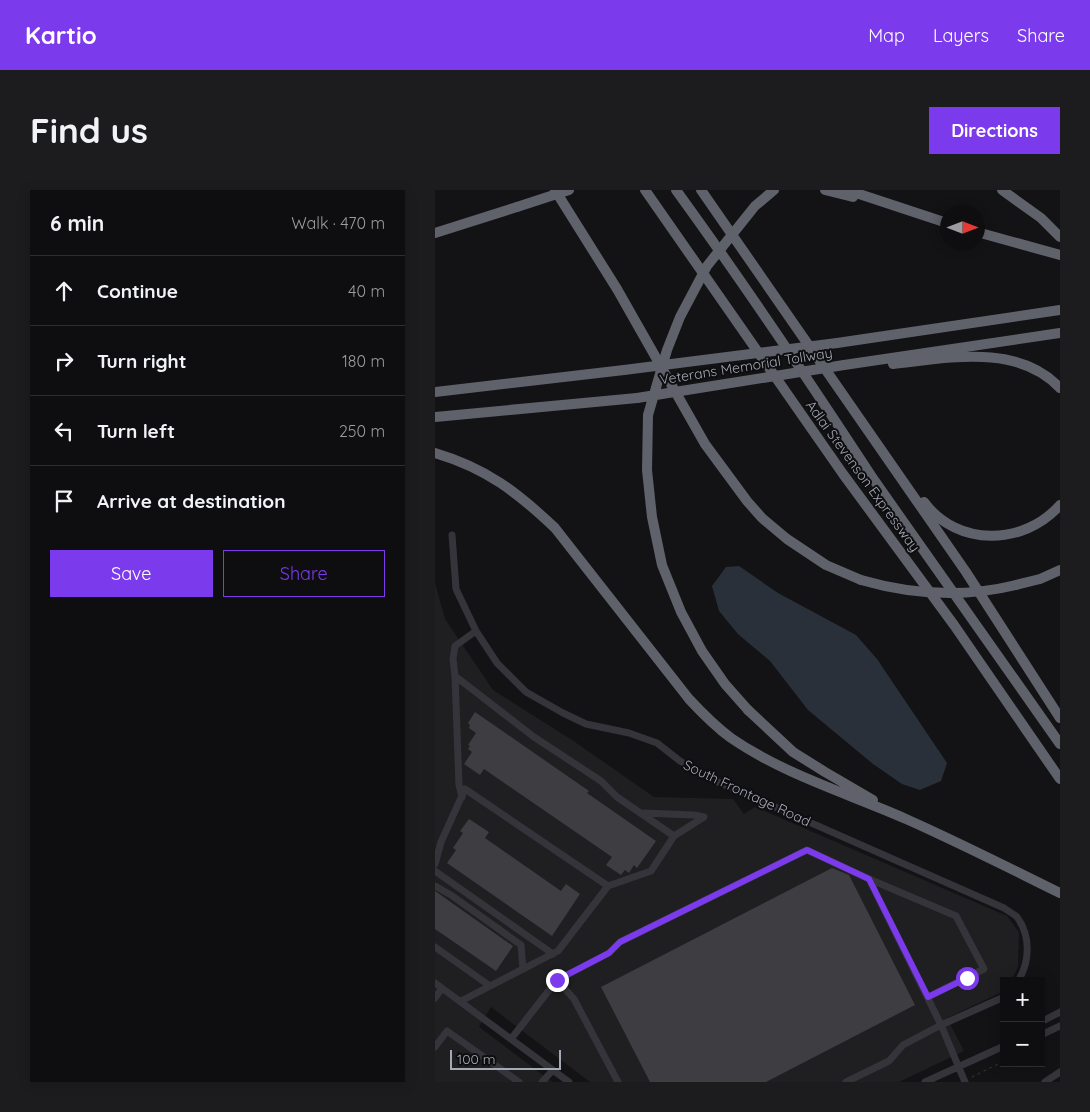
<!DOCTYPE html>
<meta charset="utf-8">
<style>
:root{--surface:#0e0e10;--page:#1c1c1e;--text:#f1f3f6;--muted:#9b9c9f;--line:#2e2e30;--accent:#7c3aed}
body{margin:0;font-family:Quicksand,sans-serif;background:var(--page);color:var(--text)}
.controls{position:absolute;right:15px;bottom:15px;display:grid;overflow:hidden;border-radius:0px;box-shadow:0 2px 12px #0003}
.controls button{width:45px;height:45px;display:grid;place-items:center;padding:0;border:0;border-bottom:1px solid var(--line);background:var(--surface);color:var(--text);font:25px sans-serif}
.compass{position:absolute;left:505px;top:15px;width:45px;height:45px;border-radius:50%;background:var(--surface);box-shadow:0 2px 12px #0003;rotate:90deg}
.scale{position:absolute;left:15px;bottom:12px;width:111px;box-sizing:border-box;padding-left:5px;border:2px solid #a5a8b5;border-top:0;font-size:14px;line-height:18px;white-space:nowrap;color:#a5a8b5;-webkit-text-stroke:4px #0e0e10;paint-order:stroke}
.stop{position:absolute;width:15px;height:15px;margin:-11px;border:4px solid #7c3aed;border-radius:50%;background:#fff}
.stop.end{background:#7c3aed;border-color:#fff;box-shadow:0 1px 5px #0008}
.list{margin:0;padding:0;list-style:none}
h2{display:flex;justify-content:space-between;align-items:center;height:65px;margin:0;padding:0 20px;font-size:21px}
h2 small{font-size:16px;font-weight:400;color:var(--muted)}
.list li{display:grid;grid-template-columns:32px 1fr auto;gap:15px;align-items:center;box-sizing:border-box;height:70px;padding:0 20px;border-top:1px solid var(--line)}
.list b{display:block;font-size:19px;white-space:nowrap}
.list em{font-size:16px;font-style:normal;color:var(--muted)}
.actions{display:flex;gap:10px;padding:15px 20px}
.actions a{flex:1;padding:11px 0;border:1px solid var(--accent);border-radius:0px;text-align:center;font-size:18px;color:var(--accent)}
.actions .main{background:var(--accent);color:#fff}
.icon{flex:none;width:28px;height:28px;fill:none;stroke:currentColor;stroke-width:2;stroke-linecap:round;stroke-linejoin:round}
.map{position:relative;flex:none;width:625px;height:892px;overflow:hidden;border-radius:0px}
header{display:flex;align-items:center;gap:30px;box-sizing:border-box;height:70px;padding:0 25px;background:var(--accent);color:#fff}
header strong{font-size:24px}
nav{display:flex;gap:28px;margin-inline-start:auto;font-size:18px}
.intro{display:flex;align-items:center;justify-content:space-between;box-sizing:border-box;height:120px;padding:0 30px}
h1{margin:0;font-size:35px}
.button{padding:12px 22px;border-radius:0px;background:var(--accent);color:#fff;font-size:18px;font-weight:700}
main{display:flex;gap:30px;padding:0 30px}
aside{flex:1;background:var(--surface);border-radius:0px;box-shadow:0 2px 12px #0003}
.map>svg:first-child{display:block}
.built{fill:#1f1f22}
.water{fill:#293039}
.building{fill:#3d3d42}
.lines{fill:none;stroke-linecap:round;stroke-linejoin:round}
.path{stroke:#3a3b41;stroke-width:1;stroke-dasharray:2.5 4;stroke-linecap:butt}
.minor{stroke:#34343a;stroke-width:7}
.highway{stroke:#60626b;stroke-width:10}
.highway-bridge{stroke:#60626b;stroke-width:10}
.route{stroke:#7c3aed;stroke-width:6}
.labels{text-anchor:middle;stroke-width:4;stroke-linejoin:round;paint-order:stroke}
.street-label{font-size:14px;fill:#a5a8b5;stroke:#0e0e10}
</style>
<header>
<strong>Kartio</strong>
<nav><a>Map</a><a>Layers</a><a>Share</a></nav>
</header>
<div class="intro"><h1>Find us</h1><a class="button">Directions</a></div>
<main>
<aside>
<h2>6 min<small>Walk · 470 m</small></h2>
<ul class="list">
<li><svg class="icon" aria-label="ahead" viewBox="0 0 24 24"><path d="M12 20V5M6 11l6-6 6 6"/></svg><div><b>Continue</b></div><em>40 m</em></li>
<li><svg class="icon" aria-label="right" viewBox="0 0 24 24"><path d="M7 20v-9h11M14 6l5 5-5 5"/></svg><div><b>Turn right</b></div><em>180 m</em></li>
<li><svg class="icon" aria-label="left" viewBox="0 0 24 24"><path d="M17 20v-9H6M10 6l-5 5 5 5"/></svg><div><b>Turn left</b></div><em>250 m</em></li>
<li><svg class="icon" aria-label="arrive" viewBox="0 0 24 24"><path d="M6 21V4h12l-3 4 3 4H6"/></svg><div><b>Arrive at destination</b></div></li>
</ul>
<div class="actions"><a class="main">Save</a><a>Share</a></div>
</aside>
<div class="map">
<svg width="625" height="892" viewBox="0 0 625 892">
<rect width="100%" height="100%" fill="#131315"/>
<path class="built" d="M0,393L10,429L58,500L140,552L219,607L298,609L309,624L320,617L572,726L584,742L583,777L576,791H569V800L565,803L512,828L529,861L464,892H155L56,817L44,837L117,892H0Z"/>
<path class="water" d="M304,376L343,403L421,445L442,469L512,573L506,591L485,600L467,594L438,574L373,520L335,471L303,444L284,421L277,396L291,377Z"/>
<path class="building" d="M40,522L154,601L152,603L221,651L202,678L199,675L194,683L190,680L186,685L171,675L177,667L49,579L45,585L29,574L37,562L33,559L35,556L33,555L41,543L34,538L35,535L33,533Z
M34,629L54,642L50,648L126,701L131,694L145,704L117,746L12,673L21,660L18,658L28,643L25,641Z
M397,678L414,685L480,815L331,892H215L166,797Z
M0,701L78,756L61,781L0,739Z"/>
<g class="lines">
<path class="path" d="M537,887L569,871"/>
<path class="minor" d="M17,345L21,399L41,441L62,473L91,502L128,523L151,534L194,543L222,553L245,571L281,591L569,718C573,721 579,724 582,727C596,746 595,772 583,791
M20,486L99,547L166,591L182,607L239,646L216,681L173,696
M27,607L24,595L20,486L18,469L20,456L41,441
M208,623L259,625L269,627L239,646
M0,674L6,652L30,599L173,696L123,761L26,811
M0,681L118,764
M434,689L521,726L549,779L493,807
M0,696L16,705L86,755L88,779
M0,757L55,796
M122,790L139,809L183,892
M0,793L134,892
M0,808L7,798
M606,832L625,822
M606,845L625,836
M76,849L122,790L174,763L185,752L372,660L434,689L506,835L468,855L454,871L411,892
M0,857L12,841L84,892
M107,892L118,880
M490,892L569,856
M530,892L506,835L569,807
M610,892L625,882"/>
<path class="highway" d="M120,0L182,99L270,254L312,311L327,328L352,349L391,375L426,390
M210,0L408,284L519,435L625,589
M241,0C310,95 375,192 439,290L625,554
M266,0L531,382L625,528
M390,0L418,7
M412,0L512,33
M567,0L606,28L625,47
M542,42L625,65
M0,43L82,17
M402,153L625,120
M458,174C513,168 583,153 625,198
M409,175L625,143
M0,202L189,180
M0,227L202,208
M0,263C51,278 82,302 120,338L254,509C267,523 281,537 296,548C350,585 412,603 471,629C523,652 574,678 625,703
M489,312C522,357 589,356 625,315
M581,395L605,389L625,380
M313,520L358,562L390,582L438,610"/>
<path class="highway-bridge" d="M82,17L134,0
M189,180L402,153
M202,208L409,175
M426,390C478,405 528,408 581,395
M313,520L290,494L267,461L246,422L227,375L217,327L212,280L213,225L232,160L245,127L272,76L320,16L339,0"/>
</g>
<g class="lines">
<path class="route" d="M122,790L174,763L185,752L372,660L434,689L493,807L532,788"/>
</g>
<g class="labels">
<g class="street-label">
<text transform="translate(311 176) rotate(-9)" y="5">Veterans Memorial Tollway</text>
<text transform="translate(428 286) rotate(54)" y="5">Adlai Stevenson Expressway</text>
<text transform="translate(312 603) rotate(25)" y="5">South Frontage Road</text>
</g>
</g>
</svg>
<div class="controls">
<button>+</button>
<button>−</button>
</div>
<svg class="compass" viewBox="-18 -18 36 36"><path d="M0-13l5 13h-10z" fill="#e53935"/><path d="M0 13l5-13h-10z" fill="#9b9c9f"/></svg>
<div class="scale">100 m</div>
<div class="stop" style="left:532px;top:788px"></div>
<div class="stop end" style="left:122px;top:790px"></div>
</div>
</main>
